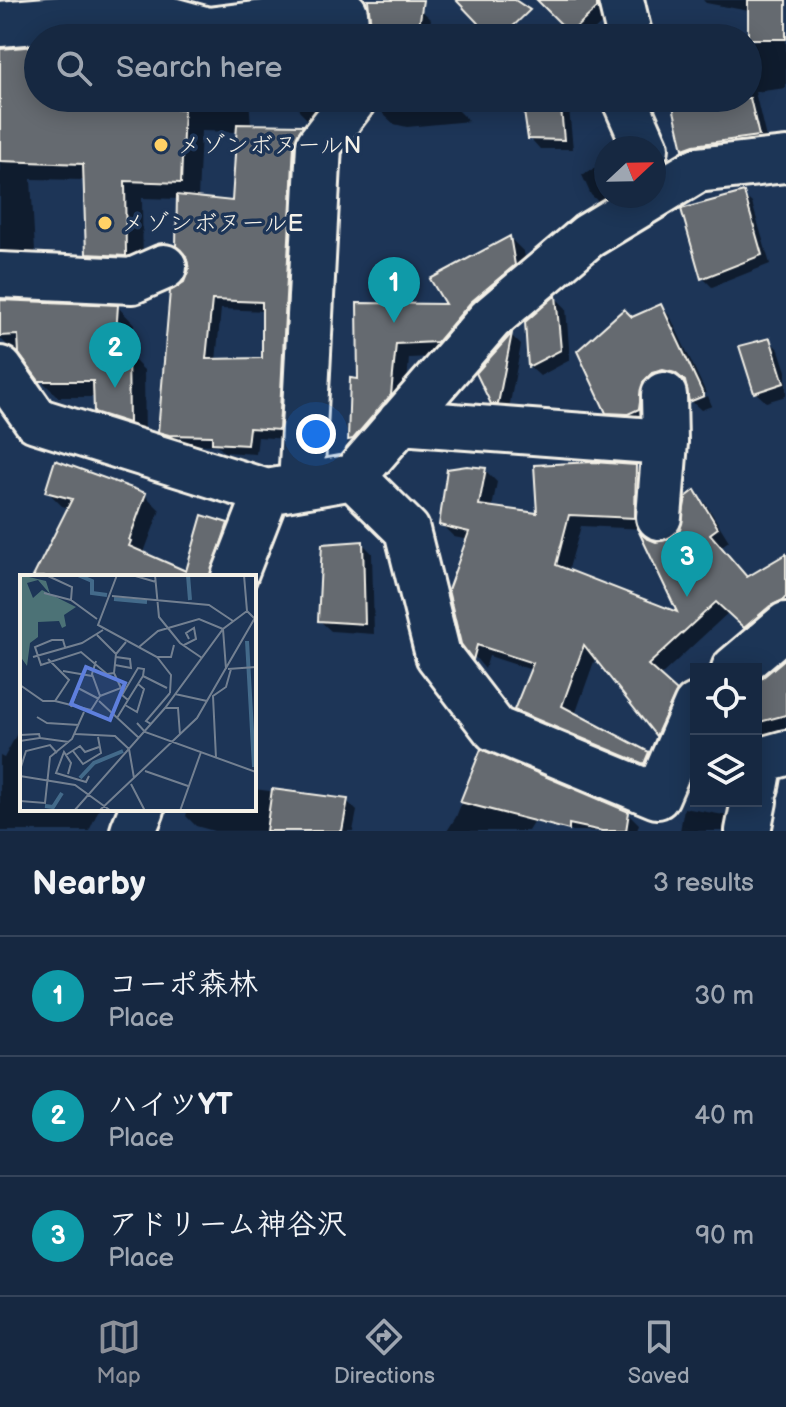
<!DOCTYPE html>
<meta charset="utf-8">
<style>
:root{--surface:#162841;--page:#23344c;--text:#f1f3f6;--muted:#9ea6b1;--line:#35445a;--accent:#8c9099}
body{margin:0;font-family:"Balsamiq Sans","Klee One",sans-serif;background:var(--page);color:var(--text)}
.controls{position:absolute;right:24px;bottom:24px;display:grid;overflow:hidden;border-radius:0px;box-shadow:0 4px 20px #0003}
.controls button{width:72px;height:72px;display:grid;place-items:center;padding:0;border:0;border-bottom:2px solid var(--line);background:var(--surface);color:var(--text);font:40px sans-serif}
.compass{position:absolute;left:594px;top:136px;width:72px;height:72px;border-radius:50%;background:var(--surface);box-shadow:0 4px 20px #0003;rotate:68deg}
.you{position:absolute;left:316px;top:434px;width:28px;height:28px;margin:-20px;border:6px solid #fff;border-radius:50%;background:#1a73e8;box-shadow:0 0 0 12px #1a73e833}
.badge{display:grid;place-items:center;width:52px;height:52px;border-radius:50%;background:var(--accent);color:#fff;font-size:26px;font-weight:700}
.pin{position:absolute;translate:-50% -66px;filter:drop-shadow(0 2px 4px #0008)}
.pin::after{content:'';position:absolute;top:42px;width:28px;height:24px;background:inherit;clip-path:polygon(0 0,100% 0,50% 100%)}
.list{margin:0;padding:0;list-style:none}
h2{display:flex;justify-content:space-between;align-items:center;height:104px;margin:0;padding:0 32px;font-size:34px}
h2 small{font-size:26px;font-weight:400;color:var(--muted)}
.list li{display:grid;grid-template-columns:52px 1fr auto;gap:24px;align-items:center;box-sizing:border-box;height:120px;padding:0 32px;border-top:2px solid var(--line)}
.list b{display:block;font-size:30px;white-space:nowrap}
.list p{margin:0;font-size:26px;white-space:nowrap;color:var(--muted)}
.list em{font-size:26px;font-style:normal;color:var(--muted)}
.icon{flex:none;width:44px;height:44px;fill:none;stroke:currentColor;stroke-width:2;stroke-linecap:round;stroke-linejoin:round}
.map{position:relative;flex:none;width:786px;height:831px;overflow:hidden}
.search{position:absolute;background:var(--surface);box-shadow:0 4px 20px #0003;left:24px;right:24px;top:24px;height:88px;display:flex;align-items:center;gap:20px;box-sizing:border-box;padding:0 28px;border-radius:44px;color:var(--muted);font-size:30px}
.sheet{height:464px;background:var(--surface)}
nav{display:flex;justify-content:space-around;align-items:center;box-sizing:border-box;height:112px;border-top:2px solid var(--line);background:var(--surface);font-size:22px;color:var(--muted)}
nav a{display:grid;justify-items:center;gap:4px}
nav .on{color:var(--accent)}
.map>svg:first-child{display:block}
.shadow{fill:#0007;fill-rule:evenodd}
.building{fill:#656a70;stroke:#f4f1e8;stroke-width:2;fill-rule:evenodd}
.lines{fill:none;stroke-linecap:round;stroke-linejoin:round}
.minor-casing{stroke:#f4f1e8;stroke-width:50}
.minor{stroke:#1d3557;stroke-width:44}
.poi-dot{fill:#ffd166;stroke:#1d3557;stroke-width:3}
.labels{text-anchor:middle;stroke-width:7;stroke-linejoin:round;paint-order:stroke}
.poi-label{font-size:24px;fill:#f4f1e8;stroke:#1d3557;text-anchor:start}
.inset-river{fill:none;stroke:#436a8a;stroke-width:4}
.inset-road{fill:none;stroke:#738091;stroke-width:2}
.view{fill:#5e7fdd;fill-opacity:0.15;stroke:#5e7fdd;stroke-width:4}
.inset-edge{fill:none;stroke:#f4f1e8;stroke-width:4}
</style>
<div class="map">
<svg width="786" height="831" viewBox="0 0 786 831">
<rect width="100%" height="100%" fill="#1d3557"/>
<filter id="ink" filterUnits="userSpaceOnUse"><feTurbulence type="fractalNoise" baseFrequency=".0125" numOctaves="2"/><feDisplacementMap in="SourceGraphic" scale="16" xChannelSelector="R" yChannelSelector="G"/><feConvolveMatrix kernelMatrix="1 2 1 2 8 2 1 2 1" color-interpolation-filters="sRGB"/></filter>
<g filter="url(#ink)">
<path class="shadow" d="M370,0H402L420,9L431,19L428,38H378L374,34Z
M541,0H587L606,19L586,38H578Z
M703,0H786V18L706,3Z
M786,36V88L755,92L768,146L695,158L685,148L675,107L664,108L654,98H748V42Z
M38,48V98H249L251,126L302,127L312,136L288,439L258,437L256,454L224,452L217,445L180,444L170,441L160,431L185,284L191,269L179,199L142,198L143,272L105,271L88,253L85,180L31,179L36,268L0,260V116ZM201,131L239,132L234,203L198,199ZM221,309L264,311V360L216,361Z
M298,98H335L323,122L309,121L299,111Z
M380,98H446L469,121L407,127L394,124L383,114Z
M524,98H568L573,149H540L530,138Z
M606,162V196H626L602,205L591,195L582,175Z
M743,195L752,203L770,264L712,287L703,278Z
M510,238L524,252L529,280L452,356L409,358L405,410L365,453L350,439L360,381L359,305L448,306Z
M556,298L566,308L570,360L540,376L530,367L527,323Z
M0,300L118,307L134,324L132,358L144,370L145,438L113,428L96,411L95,397H58L41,380L20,352H14L0,338Z
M660,306L670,316L706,393L695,397V401L708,396L712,406L701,410L691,401L687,382L674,379L649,419L619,422L608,411L631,319Z
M512,336L521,345L508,414L503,413L492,403L478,374Z
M769,340L779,350L786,371V396L766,402L755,392Z
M635,467L647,479L646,529L581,526L568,572L680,615L656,544L671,541L682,532L694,493L706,504L729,541L720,547L747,579L786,557V616L757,639L729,612L659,677L687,705L668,745L596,656L575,715L648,754L659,766L656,774L529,721L517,710L532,670L489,656L485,669L463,643L469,540L454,537L442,525L485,470L497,482L492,508L539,515Z
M47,491L145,495L160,510L143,555L187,574L227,525L242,540L228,577H41L70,508L62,506Z
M362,543L372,553L374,634L331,631L320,621Z
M786,660V727L769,732L770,735L756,738V688Z
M22,724V809H99L89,831H0V756L4,758Z
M482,751L554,789L528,831H447L456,817Z
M254,789L347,801L357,811L353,831H214L196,826L186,816L188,809H254Z
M684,808L724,815L734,825L733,831H680Z
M628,813L639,824L637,831H571L561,829L550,818Z"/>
<path class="building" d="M368,0H423L418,33L372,35Z
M456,0H515L530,10L501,38H492Z
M537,0H597V8L570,33Z
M748,0H786V39H748Z
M38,46V98H104V103L184,109L181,183L125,181L126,256L86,254L83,164L0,161V49Z
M522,98H560L564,140L528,139Z
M671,98H750L759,136L694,145L683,149Z
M237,124L303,125L294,144L279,430L249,428L247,445L212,443V436L169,435L158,432L170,291L184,282L189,269L186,256L176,246L177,195L232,201ZM212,300L262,302V358L206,359Z
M744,192L762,255L701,279L681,209Z
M510,236L515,265L471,302L437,342L396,344L391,395L353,439L348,440L350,378L358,379L357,303L445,304L430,279Z
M556,295L561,350L528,367L525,322Z
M0,300L118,305L115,350L128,351L129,423L94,412L93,381H39L19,354L18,335L0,336Z
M661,304L704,396L689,402L685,381L675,373L663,370L652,373L643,382L639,409L628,414L606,413L577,351L624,309L632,317Z
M512,333L498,404H491L476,373Z
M770,338L784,383L754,393L739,346Z
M55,460L146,493L129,540L131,541L129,546L186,571L202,515L228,523L210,577H33L72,499L45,492Z
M593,462L636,465L635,518L569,515L556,565L677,612L639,532L646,538L656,542L670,539L680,530L686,497L695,490L718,528L710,534L747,577L786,554V597L783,600L770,606L744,628L716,602L648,665L677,691L656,736L584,645L562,706L649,752L644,764L514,710L533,663L477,645L473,660L461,644L448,590L469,532L439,525L447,469L467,466L486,468L479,505L537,513L534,465Z
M363,541L365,624L318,621L322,544Z
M786,658V715L756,723V683Z
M481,749L629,812L626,831H602L569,824V830L460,802Z
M272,789L348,799L342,831H266Z"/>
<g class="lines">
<g class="minor-casing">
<path id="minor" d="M621,0L630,38
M0,24L142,12L208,30L345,13L347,38
M624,98L646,148
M0,275L132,281L164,267
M0,369L36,420L267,492L353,477L490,319L588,236L697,170L786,160
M400,422L665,442
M353,477L407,530L438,655L495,729L657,796L696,706
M301,486L319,145L352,102V98
M659,517L665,442L664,395
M234,577L267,492
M734,669L786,625
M756,787L761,760L786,753
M133,831L142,809
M748,831L754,801"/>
</g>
<use href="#minor" class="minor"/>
</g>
</g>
<g class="poi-dot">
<circle cx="161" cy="145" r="8"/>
<circle cx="105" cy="223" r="8"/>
</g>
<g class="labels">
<g class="poi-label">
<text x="177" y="153">メゾンボヌールN</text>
<text x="121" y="231">メゾンボヌールE</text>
</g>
</g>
<g transform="translate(20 575)">
<rect width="236" height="236" fill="#1d3557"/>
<path d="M0,0L26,6L30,19L18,5L7,8L13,23L22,15L56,32L44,40L46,51L42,53L39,46L18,47V62L10,68L7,91L0,81Z" fill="#4c7276"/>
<path class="inset-river" d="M58,0L72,6V18L87,20M168,0L170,25M94,24L127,27M227,66L234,192M60,203L74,188L103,176M25,231L33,232L42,218"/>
<path class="inset-road" d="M97,0L78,50L137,82L151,100L150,118M112,0L136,7M135,0L139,42L160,68L182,83M224,0L227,36L236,45M28,1L52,12L51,25L77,44M24,18L51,25M92,21L189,30L213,46M77,60L96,79M164,70L176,64L174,53L166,58L169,64M45,72L43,65H32L15,72L21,90L61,77L87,99L94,98L96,79L106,67M119,72L138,56L179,44L203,54L206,94M13,82L62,68L83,55M137,82H151L154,70M95,90L111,93L110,84L96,82M208,94L236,92M43,96L72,101M123,101L147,113M0,110L23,126H35L49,105L28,84M155,119L187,126M80,121L101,113L94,98M35,126L71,135L80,121L72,99L76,86M79,126L119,163M105,130L117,137L124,114L118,109M51,132L58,113L79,124M145,133H158L160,160M17,142L27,148L59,150M97,143L108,125L123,101L124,94L118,93L102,120L108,125M117,148L125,157L236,197M131,149L126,146L150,118M55,159L95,161L109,174L114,203M0,160L19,159L20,163L0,166M20,163L49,167M53,176L63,189L81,178L78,162M46,180L60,171L65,177L79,172M196,183L193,121L206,112L211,94M0,195L6,176L30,170L37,178M125,196L168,211M48,199L51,188L44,177L36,198L66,207L69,201M0,201L55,210L91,236M111,209L125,236M0,226L25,228L30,182L52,164L64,137M54,236L145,133L203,54L227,36M79,236L177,143L236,41M160,236L181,177"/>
<path class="view" d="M66,92L105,108L90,145L51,129Z"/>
<rect width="236" height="236" class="inset-edge"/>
</g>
</svg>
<div class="controls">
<button><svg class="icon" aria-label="locate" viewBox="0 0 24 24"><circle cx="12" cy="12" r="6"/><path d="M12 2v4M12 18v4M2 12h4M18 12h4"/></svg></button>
<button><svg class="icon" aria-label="layers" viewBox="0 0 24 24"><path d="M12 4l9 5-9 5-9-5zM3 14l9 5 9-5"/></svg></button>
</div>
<svg class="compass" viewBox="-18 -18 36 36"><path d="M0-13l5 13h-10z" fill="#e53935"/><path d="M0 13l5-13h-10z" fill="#9ea6b1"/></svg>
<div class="you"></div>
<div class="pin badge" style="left:394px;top:323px;background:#0f9aa8">1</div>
<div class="pin badge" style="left:115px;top:388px;background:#0f9aa8">2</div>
<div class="pin badge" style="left:687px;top:597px;background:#0f9aa8">3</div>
<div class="search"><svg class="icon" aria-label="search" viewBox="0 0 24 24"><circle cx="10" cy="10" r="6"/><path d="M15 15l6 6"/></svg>Search here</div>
</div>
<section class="sheet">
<h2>Nearby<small>3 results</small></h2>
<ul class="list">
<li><span class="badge" style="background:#0f9aa8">1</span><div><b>コーポ森林</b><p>Place</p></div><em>30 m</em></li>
<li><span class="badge" style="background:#0f9aa8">2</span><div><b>ハイツYT</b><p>Place</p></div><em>40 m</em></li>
<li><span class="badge" style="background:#0f9aa8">3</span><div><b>アドリーム神谷沢</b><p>Place</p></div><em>90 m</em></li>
</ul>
</section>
<nav>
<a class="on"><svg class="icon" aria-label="map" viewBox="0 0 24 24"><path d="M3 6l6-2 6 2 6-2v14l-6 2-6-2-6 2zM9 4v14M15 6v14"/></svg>Map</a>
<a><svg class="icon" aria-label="directions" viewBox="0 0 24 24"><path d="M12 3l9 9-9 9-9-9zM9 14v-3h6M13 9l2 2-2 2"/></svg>Directions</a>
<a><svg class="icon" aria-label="saved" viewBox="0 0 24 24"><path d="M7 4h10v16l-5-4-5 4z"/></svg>Saved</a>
</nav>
